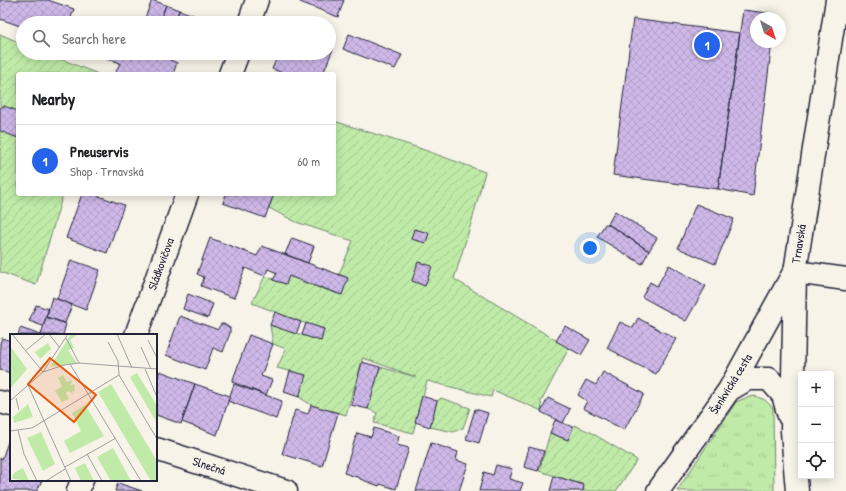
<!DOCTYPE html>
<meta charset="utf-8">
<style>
:root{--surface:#fff;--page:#f6f6f6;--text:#202124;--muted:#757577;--line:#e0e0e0;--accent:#2563eb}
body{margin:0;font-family:"Patrick Hand",sans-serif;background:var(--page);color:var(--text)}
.controls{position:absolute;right:12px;bottom:12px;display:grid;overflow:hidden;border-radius:4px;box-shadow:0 2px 10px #0003}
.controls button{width:36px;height:36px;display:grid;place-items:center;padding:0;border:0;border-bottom:1px solid var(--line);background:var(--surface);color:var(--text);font:20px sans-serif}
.compass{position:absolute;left:750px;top:12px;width:36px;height:36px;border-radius:50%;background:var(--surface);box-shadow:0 2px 10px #0003;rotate:141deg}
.you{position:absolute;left:590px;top:248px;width:14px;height:14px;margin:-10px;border:3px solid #fff;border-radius:50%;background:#1a73e8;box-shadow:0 0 0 6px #1a73e833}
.badge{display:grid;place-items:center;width:26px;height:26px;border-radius:50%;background:var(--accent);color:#fff;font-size:13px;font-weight:700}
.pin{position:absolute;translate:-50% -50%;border:2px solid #fff;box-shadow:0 1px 4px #0006}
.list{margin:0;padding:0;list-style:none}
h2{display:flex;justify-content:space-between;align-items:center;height:52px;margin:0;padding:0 16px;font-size:17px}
h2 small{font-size:13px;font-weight:400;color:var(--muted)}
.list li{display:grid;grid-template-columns:26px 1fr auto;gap:12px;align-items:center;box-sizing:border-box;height:72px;padding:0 16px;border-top:1px solid var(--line)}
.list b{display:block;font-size:15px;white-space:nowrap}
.list p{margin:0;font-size:13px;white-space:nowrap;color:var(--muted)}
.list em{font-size:13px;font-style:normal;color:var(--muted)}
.icon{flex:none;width:22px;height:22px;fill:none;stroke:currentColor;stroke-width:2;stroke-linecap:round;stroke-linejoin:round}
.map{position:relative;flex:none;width:846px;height:491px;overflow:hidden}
.search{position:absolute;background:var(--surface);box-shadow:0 2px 10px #0003;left:16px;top:16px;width:320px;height:44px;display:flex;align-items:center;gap:10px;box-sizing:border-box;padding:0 14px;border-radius:22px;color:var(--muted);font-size:15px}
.panel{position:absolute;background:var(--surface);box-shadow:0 2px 10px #0003;left:16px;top:72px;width:320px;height:124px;border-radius:4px}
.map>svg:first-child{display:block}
.grass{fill:url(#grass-tufts);stroke:#708671}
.garden{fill:url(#garden-furrows);stroke:#708671}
.building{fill:url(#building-cross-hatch);stroke:#22223b}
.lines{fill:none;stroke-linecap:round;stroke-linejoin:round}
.minor-casing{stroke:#22223b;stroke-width:25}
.minor{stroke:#f7f3e8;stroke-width:22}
.labels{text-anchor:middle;stroke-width:3;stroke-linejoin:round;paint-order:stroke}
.street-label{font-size:12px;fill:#22223b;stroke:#f7f3e8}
.inset-road{fill:none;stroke:#a29fa3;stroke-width:1}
.view{fill:#e8590c;fill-opacity:0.15;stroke:#e8590c;stroke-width:2}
.inset-edge{fill:none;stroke:#22223b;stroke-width:2}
</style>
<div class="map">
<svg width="846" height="491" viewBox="0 0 846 491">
<defs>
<pattern id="grass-tufts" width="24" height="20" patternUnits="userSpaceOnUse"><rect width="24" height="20" fill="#bfeaa7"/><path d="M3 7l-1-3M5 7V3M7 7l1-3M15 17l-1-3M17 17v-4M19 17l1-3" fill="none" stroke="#a4c891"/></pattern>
<pattern id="garden-furrows" width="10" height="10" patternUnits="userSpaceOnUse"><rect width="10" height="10" fill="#bfeaa7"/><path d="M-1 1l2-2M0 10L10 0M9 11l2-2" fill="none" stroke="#a4c891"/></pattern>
<pattern id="building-cross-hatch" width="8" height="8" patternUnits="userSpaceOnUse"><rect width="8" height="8" fill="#ceb8e8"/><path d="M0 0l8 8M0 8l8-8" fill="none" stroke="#b19ec8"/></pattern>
</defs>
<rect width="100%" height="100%" fill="#f7f3e8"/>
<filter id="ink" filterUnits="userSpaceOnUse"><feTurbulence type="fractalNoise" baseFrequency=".025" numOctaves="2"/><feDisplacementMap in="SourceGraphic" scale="8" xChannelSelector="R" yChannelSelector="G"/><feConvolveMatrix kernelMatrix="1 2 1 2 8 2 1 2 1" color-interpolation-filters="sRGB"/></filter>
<g filter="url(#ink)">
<path class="grass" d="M755,396L765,400L773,408L774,491H677L736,402L745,398Z"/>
<path class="garden" d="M0,34L23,44V53H46L98,74H18V194H63L36,285L0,272Z
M334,121L416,147L485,172L473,217L454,279L569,348L541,402L542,411L493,390L491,397L427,381L413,433L374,423L377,413L368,409L380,367L416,377L363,358L346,415L311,405L299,397L305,375L277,368L286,349L273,344L270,325L321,341L324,329L301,322L252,303L265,276L285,284L289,276L320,288L341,295L348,278L339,274L353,241L296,222L269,208L274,194H334Z
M441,398L470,408L463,428L453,432L430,427L437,401Z
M574,425L590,432L637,460L616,491H583L584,485L539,471L550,433L568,440Z"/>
<path class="building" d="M0,0H48L74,9L69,23H23V27L0,19Z
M152,0L166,5L159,23H143Z
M300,0H344L338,17L300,2Z
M166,5L179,10L175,23H159Z
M179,10L205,19L203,23H175Z
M743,10L776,14L775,18H756V42H772L753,196L718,189Z
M633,19L740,33L718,189L613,175Z
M349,34L402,55L395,69L343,49Z
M329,47L333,49L323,74H286L272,69L279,53H329Z
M98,53H163L171,56L170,60L177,63L173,74H115L120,63L98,55Z
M4,106L18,111V138L0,131V108Z
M82,194H93L124,205L107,253L66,238Z
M226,194H274L265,218L223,203Z
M696,204L734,219L715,264L678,248Z
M615,211L657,238L649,251L608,224Z
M605,224H608L649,251L642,264L597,237Z
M414,229L429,233L426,243L411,239Z
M210,238L257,256L262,246L348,278L342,295L320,287V288L289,276L286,284L273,280L277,273L268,269L265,276L245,268L234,298L201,286L204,277L197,274Z
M292,238L314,246L308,263L285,254Z
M71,260L100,270L86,310L57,299Z
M418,262L432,266L425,286L412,281Z
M669,265L706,286L686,321L642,297L650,282L657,286Z
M188,294L213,304L208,318L183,309Z
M52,297L72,305L65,323L46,317Z
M36,305L49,309L43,326L29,321Z
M275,312L301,322L296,334L270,325Z
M180,316L216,329L217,330L221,324H224L230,328V333L223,352L213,348L205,370L166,355Z
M46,317L66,324L63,335H41Z
M638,318L676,339L656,374L618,355L619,354L607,348L620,322L633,328Z
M306,323L324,329L321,341L302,335Z
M565,326L590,340L581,355L556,341Z
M20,328L41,335H18Z
M249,335L273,344L261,376L272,380L266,395L232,382Z
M2,338L11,341V373L0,370V343Z
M362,362L380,367L368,409L351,405Z
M160,371L195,384L181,424L156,415V381Z
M290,371L306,375L299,397L284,392Z
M603,372L644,394L624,430L583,408L587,401L578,395L586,380L596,385Z
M195,384L230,396L217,435L182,422Z
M234,384L282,401L276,419L228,401Z
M422,396L437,401L430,427L415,422Z
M548,398L570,409L563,423L541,412Z
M311,405L338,413L322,466L282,454L295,410L308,414Z
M475,409L488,413L479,443L466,439Z
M555,420L573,427L568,440L550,433Z
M374,428L399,436L397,445L409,448L396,489L380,484L379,486L360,479V478L344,473L357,433L371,437Z
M9,439L11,440V480H42L37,491H0V458L2,459Z
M431,443L458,452L456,460L468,464L459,491H416Z
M529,447L544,451L538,471L524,467Z
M496,465L512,469L509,479L523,483L520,491H479L484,472L493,475Z
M554,476L584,485L583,491H550Z
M118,483L142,491H115Z"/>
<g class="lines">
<g class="minor-casing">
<path id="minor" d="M249,23L257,0
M230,74L238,53
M795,272L846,279
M136,335L187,194
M729,390L748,379H769L783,395L789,416
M0,402L11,405
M156,449L286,491
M78,491L82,480
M658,491L729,390L793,274
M797,491L792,431L795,272L837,0"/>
</g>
<use href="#minor" class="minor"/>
</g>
</g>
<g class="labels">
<g class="street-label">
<text transform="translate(799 244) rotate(-81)" y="4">Trnavská</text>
<text transform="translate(161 264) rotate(-70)" y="4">Sládkovičova</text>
<text transform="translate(731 384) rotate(-58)" y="4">Šenkvická cesta</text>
<text transform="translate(209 466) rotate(18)" y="4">Slnečná</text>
</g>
</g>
<g transform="translate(10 334)">
<rect width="147" height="147" fill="#f7f3e8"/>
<path d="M61,0H68L60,6L64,14L58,16L67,29L40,33ZM13,134L19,147L3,145L2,142L5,138Z" fill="#bfeaa7"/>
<path d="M38,9L41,15L30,25L25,18ZM0,12L17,35L0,55ZM127,39L147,72V89L120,43ZM53,41L57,48L61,46L62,48L60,52L64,50L65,53L64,58L61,56L64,60L58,57L56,59L59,65L52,68L45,57L52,52L48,44ZM101,50L147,127V147H141L88,58ZM18,70L23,83L4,89L3,83ZM75,71L94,102L60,119L54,107L71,97L62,79ZM31,98L45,130L33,137L17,104ZM103,114L121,147H101L87,123ZM75,129L84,147H71L65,134Z" fill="#bfeaa7"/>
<path class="inset-road" d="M2,0L33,38M39,0L50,14M107,0L122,34M56,4L69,29M138,6L147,24M98,8L108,27L109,41L147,105M131,13L141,35M15,17L36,0M60,30L131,147M135,35L147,63M33,38L54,31L69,29L147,35M18,51L61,147M6,64L9,76M0,67L33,38L58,0M8,96L14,120L27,147M0,97L22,94L109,41M77,120L92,147M55,133L106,104M36,147L55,135"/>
<path class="view" d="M40,24L86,61L64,88L18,50Z"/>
<rect width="147" height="147" class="inset-edge"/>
</g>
</svg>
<div class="controls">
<button>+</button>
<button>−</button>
<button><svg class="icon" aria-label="locate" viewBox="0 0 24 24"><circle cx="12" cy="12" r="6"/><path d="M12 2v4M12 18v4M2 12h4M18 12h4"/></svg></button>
</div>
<svg class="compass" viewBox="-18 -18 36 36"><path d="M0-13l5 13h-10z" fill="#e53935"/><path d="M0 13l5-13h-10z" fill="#757577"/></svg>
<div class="you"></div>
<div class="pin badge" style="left:707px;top:45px">1</div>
<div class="search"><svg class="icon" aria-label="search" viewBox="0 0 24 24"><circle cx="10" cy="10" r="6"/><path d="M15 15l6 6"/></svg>Search here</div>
<section class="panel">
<h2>Nearby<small></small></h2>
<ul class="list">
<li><span class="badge">1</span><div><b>Pneuservis</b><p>Shop · Trnavská</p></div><em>60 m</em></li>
</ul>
</section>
</div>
